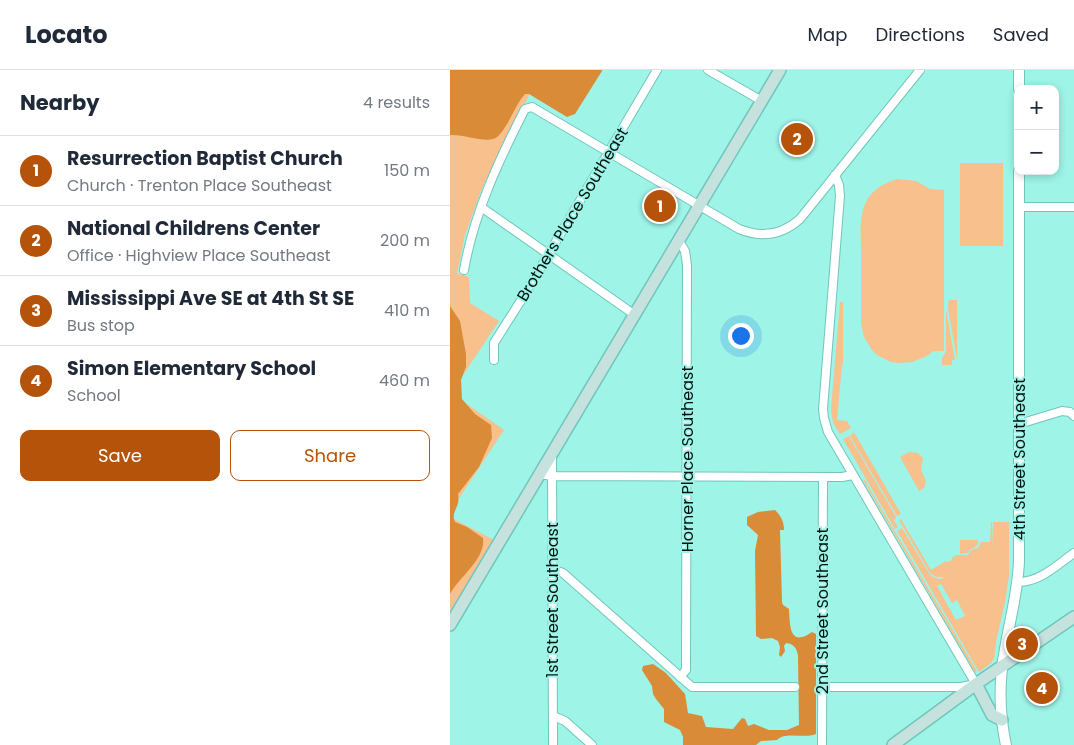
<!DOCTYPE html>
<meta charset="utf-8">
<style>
:root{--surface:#fff;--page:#f2f2f3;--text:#1f2937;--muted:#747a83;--line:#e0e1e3;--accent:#b45309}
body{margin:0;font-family:Poppins,sans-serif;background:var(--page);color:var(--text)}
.controls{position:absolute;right:15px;top:15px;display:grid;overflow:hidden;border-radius:10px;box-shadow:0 2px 8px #0003}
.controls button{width:45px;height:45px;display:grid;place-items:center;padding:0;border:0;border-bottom:1px solid var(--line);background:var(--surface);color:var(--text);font:25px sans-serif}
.you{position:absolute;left:290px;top:265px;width:18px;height:18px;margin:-12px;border:4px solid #fff;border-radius:50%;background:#1a73e8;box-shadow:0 0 0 8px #1a73e833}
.badge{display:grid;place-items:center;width:32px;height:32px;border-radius:50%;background:var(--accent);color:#fff;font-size:16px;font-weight:700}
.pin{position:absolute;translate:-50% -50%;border:2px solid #fff;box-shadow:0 1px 5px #0006}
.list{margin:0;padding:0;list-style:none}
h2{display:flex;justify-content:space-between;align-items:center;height:65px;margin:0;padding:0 20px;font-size:21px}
h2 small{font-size:16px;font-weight:400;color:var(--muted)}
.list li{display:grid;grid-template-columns:32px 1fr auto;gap:15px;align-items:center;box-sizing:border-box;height:70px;padding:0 20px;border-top:1px solid var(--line)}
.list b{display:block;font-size:19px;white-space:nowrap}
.list p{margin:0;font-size:16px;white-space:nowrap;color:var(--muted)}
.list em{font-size:16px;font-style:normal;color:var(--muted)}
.actions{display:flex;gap:10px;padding:15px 20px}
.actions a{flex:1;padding:11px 0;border:1px solid var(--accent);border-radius:10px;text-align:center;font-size:18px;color:var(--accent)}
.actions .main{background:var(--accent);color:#fff}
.map{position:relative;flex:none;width:624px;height:675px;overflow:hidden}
header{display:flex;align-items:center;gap:30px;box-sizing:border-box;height:70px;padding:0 25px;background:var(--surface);border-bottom:1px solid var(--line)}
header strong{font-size:24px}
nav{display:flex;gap:28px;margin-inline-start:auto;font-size:18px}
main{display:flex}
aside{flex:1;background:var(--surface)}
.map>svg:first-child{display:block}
.green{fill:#f7c08d;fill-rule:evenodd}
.forest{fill:#d98b38}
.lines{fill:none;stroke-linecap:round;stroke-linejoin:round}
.minor-casing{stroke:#70c6ba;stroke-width:10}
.tertiary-casing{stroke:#70c6ba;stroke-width:12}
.secondary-casing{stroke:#70c6ba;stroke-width:14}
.minor{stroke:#fff;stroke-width:8}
.tertiary{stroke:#fff;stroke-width:10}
.secondary{stroke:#c6e2df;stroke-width:11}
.labels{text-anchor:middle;stroke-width:4;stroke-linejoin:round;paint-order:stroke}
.street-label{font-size:16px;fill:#001310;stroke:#9ef4e7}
</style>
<header>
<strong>Locato</strong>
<nav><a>Map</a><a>Directions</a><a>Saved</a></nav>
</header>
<main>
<aside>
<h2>Nearby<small>4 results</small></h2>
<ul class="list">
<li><span class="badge">1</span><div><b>Resurrection Baptist Church</b><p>Church · Trenton Place Southeast</p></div><em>150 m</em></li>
<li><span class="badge">2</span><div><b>National Childrens Center</b><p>Office · Highview Place Southeast</p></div><em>200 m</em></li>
<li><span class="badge">3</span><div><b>Mississippi Ave SE at 4th St SE</b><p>Bus stop</p></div><em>410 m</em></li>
<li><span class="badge">4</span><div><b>Simon Elementary School</b><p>School</p></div><em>460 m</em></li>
</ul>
<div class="actions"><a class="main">Save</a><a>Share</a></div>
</aside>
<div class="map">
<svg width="624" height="675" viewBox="0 0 624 675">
<rect width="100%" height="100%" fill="#9ef4e7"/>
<path class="green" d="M0,0H92L33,116L15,165L7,203L19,207L20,233L49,251L1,323L54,360L0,442Z
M510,93H553V176H510Z
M447,109L466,111L480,119L494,120V281H483L477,286L462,292L450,293L441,292L427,285L422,280L414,267L411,254C411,229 411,205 411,180C411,166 409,148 415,134C421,120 434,113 447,109Z
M499,230H507V289L498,239Z
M390,232H393V295H392L387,350L397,351L401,358L390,364L383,353L381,339Z
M496,239L505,290H502V295H492V288L496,282Z
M404,362L451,444L447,446L400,366Z
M399,366L446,447L444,450L448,457L445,459L393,369Z
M459,382L468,383L473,388L471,400L476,411L474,418L469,421L450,387Z
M414,409L527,601L525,602L413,410Z
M0,447L44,470L0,541Z
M451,449L481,500L496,491L498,492L502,490V488L506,485H518L521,480L528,478L531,472H540L541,452H542L543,480V452H559V506L555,532L546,572L544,589L540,594L529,602L447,461L452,458L480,505C484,508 491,511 494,507H486L480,503L449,450ZM491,514L502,533L507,530L515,546L506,550L487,516Z
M510,470H528V474L524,478L520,479L518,483L510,484Z"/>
<path class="forest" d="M0,0H152V1L125,44L117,47L79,24H75C65,34 55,66 43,69C31,72 14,64 0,65Z
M0,236L10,251L16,284V297L11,310L12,329L25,344L41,355L42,368L29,397L8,424C11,437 0,442 5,452L17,457L33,468C36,489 8,508 0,524Z
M325,440C331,446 334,452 334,460H330L332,532L333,535L339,539C340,555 339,578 362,562L366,564V664C354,669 335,661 327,670L311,671L306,675H233V667L230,660L214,652V639L206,629L203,624L202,616L192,600L193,596L203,594L216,603L235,624L238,643L252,646L256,657L283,659L292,648L295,649L298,656L304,654L319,660H337L349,655L348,586C347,578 344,574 336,573L334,576L335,581L331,587L329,585L330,577L328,571L322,568L311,569L306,566L305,481L308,465L297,455V447L308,442Z"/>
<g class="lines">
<g class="minor-casing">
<path id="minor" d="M258,0L312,31
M31,137L185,245
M569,137H624
M229,171L235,181L237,195L236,600L230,607
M14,200C24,143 49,90 75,39L82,37L289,159C311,168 332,165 350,149L470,0
M44,290V273L75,224L207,0
M569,354L612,341L620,342L624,346
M102,384L103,675
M90,404L102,406L392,407L403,405
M102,499L113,503L242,617H345
M568,512C590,512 607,495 624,483
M372,617H511L526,614L378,362L374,348L373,339L390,126L389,115L385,105
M103,646L115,651L142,675
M372,675L373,407"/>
</g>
<g class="tertiary-casing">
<path id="tertiary" d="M569,0V19
M556,675C549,643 549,610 555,579C560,549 568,521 569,491V101"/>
</g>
<g class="secondary-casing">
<path id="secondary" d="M0,555L330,0
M526,614L542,645L552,650
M443,675L526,614L624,547"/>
</g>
<use href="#minor" class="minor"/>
<use href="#tertiary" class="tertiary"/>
<use href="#secondary" class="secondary"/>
</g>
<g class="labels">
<g class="street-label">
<text transform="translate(122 144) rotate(-59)" y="6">Brothers Place Southeast</text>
<text transform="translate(237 389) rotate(-90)" y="6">Horner Place Southeast</text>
<text transform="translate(569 389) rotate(-90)" y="6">4th Street Southeast</text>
<text transform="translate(102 530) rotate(-90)" y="6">1st Street Southeast</text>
<text transform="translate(372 541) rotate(-90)" y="6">2nd Street Southeast</text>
</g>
</g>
</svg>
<div class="controls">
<button>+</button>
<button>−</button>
</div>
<div class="you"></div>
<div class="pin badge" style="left:210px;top:136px">1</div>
<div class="pin badge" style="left:347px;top:69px">2</div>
<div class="pin badge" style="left:572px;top:574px">3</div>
<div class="pin badge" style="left:592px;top:618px">4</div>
</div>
</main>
